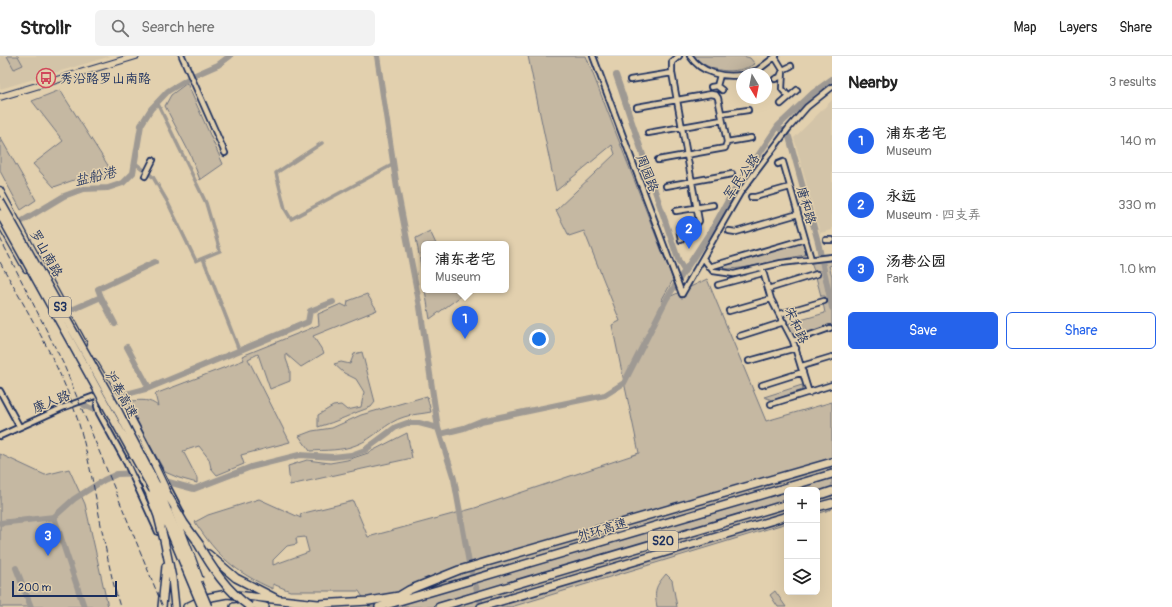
<!DOCTYPE html>
<meta charset="utf-8">
<style>
:root{--surface:#fff;--page:#f2f2f2;--text:#222;--muted:#767676;--line:#e0e0e0;--accent:#2563eb}
body{margin:0;font-family:Pangolin,"LXGW WenKai TC",sans-serif;background:var(--page);color:var(--text)}
.controls{position:absolute;right:12px;bottom:12px;display:grid;overflow:hidden;border-radius:6px;box-shadow:0 4px 16px #0002}
.controls button{width:36px;height:36px;display:grid;place-items:center;padding:0;border:0;border-bottom:1px solid var(--line);background:var(--surface);color:var(--text);font:20px sans-serif}
.compass{position:absolute;left:736px;top:12px;width:36px;height:36px;border-radius:50%;background:var(--surface);box-shadow:0 4px 16px #0002;rotate:170deg}
.scale{position:absolute;left:12px;bottom:10px;width:105px;box-sizing:border-box;padding-left:4px;border:2px solid #1b2f5e;border-top:0;font-size:11px;line-height:14px;white-space:nowrap;color:#1b2f5e;-webkit-text-stroke:3px #e2d0ae;paint-order:stroke}
.you{position:absolute;left:539px;top:283px;width:14px;height:14px;margin:-10px;border:3px solid #fff;border-radius:50%;background:#1a73e8;box-shadow:0 0 0 6px #1a73e833}
.badge{display:grid;place-items:center;width:26px;height:26px;border-radius:50%;background:var(--accent);color:#fff;font-size:13px;font-weight:700}
.pin{position:absolute;translate:-50% -33px;filter:drop-shadow(0 1px 2px #0008)}
.pin::after{content:'';position:absolute;top:21px;width:14px;height:12px;background:inherit;clip-path:polygon(0 0,100% 0,50% 100%)}
.popup{position:absolute;left:421px;top:185px;width:88px;height:52px;box-sizing:border-box;display:grid;place-content:center;border-radius:6px;background:var(--surface);filter:drop-shadow(0 1px 3px #0005);font-size:13px;white-space:nowrap;color:var(--muted)}
.popup b{font-size:15px;color:var(--text)}
.popup::after{content:'';position:absolute;left:50%;top:100%;margin-left:-8px;border:8px solid transparent;border-top-color:var(--surface)}
.list{margin:0;padding:0;list-style:none}
h2{display:flex;justify-content:space-between;align-items:center;height:52px;margin:0;padding:0 16px;font-size:17px}
h2 small{font-size:13px;font-weight:400;color:var(--muted)}
.list li{display:grid;grid-template-columns:26px 1fr auto;gap:12px;align-items:center;box-sizing:border-box;height:64px;padding:0 16px;border-top:1px solid var(--line)}
.list b{display:block;font-size:15px;white-space:nowrap}
.list p{margin:0;font-size:13px;white-space:nowrap;color:var(--muted)}
.list em{font-size:13px;font-style:normal;color:var(--muted)}
.actions{display:flex;gap:8px;padding:12px 16px}
.actions a{flex:1;padding:9px 0;border:1px solid var(--accent);border-radius:6px;text-align:center;font-size:14px;color:var(--accent)}
.actions .main{background:var(--accent);color:#fff}
.icon{flex:none;width:22px;height:22px;fill:none;stroke:currentColor;stroke-width:2;stroke-linecap:round;stroke-linejoin:round}
.map{position:relative;flex:none;width:832px;height:551px;overflow:hidden}
header{display:flex;align-items:center;gap:24px;box-sizing:border-box;height:56px;padding:0 20px;background:var(--surface);border-bottom:1px solid var(--line)}
header strong{font-size:19px}
nav{display:flex;gap:22px;margin-inline-start:auto;font-size:14px}
.search{width:280px;height:36px;background:var(--page);display:flex;align-items:center;gap:10px;box-sizing:border-box;padding:0 14px;border-radius:6px;color:var(--muted);font-size:15px}
main{display:flex}
aside{flex:1;background:var(--surface)}
.map>svg:first-child{display:block}
.built{fill:#d3c4a8}
.green{fill:#c5b8a2;stroke:#707480;fill-rule:evenodd}
.lines{fill:none;stroke-linecap:round;stroke-linejoin:round}
.canal{stroke:#9e9993;stroke-width:3.5}
.river{stroke:#9e9993;stroke-width:6}
.minor-casing{stroke:#1b2f5e;stroke-width:8}
.major-casing{stroke:#1b2f5e;stroke-width:8}
.highway-casing{stroke:#1b2f5e;stroke-width:10}
.minor{stroke:#e2d0ae;stroke-width:4.5}
.major{stroke:#e2d0ae;stroke-width:5.5}
.highway{stroke:#e2d0ae;stroke-width:7}
.rail{stroke:#1b2f5e;stroke-width:1;stroke-dasharray:6 3;stroke-linecap:butt}
.major-bridge-casing{stroke:#1b2f5e;stroke-width:8;stroke-linecap:butt}
.highway-bridge-casing{stroke:#1b2f5e;stroke-width:10;stroke-linecap:butt}
.major-bridge{stroke:#e2d0ae;stroke-width:5.5}
.highway-bridge{stroke:#e2d0ae;stroke-width:7}
.labels{text-anchor:middle;stroke-width:3;stroke-linejoin:round;paint-order:stroke}
.shield{fill:#e2d0ae;stroke:#575f76;stroke-width:1}
.shield-label{font-size:12px;font-weight:bold;fill:#1b2f5e}
.poi-label{font-size:13px;fill:#1b2f5e;stroke:#e2d0ae;text-anchor:start}
.street-label{font-size:13px;fill:#1b2f5e;stroke:#e2d0ae}
.water-label{font-size:14px;font-style:italic;fill:#2f3f66;stroke:#e2d0ae}
</style>
<header>
<strong>Strollr</strong>
<div class="search"><svg class="icon" aria-label="search" viewBox="0 0 24 24"><circle cx="10" cy="10" r="6"/><path d="M15 15l6 6"/></svg>Search here</div>
<nav><a>Map</a><a>Layers</a><a>Share</a></nav>
</header>
<main>
<div class="map">
<svg width="832" height="551" viewBox="0 0 832 551">
<rect width="100%" height="100%" fill="#e2d0ae"/>
<filter id="ink" filterUnits="userSpaceOnUse"><feTurbulence type="fractalNoise" baseFrequency=".025" numOctaves="2"/><feDisplacementMap in="SourceGraphic" scale="8" xChannelSelector="R" yChannelSelector="G"/><feConvolveMatrix kernelMatrix="1 2 1 2 8 2 1 2 1" color-interpolation-filters="sRGB"/></filter>
<g filter="url(#ink)">
<path class="built" d="M0,0H111L0,33Z
M832,44V174L820,177L794,82Z"/>
<path class="green" d="M7,0H18L23,9L14,13Z
M528,0H586L673,224L661,245L707,223L766,365L832,346V453L817,458V434H787V467L511,551H369L359,535H290L273,528V533C235,516 218,501 195,466L208,459L259,443L301,462L300,458L353,445L368,481L475,452L639,397L612,269L620,265L584,175L569,180L556,154L615,98L612,89L556,135ZM305,481L309,496L273,509V504L287,490L297,488L296,482Z
M694,0H743L750,2L755,8C736,19 709,17 694,0Z
M187,27L223,108L200,124L191,100L165,50L171,39Z
M60,34L109,111V121L74,124L54,131L33,108L63,85L32,45Z
M0,81L36,144L21,154L0,115Z
M430,175L436,188H424V227L416,182Z
M803,186L806,195L805,199C783,202 736,218 716,211Z
M832,205V209L829,210L832,220V274L831,270L827,271L825,274L795,282L787,268L825,257L823,247L827,246L825,240H821L816,221L819,220L817,214L814,215L811,207Z
M425,234H460L461,240L430,263Z
M367,238L377,254L313,280L324,297L301,311L286,298V303L290,314V325L270,333L258,298L248,303L290,386L241,399L244,408L217,419L211,412L209,403L199,390L183,395L197,422V427L179,422L165,416L128,350L131,345C142,344 149,343 158,350L155,338L244,304L242,300L319,269L318,258L341,248L347,251L348,245Z
M362,296L375,346L371,351C353,357 337,366 318,371V359L333,350L341,349L347,354L361,351L364,336L356,323L344,317L334,308L341,306L350,308L354,298Z
M802,329L803,334L772,344L764,341Z
M427,340L431,356C422,358 412,358 404,361C386,366 374,383 356,389C342,395 325,394 310,395L299,380L312,375L332,372L361,359Z
M407,377L412,402L290,429L288,410L307,404L330,407L347,404L368,397Z
M0,398L45,419L69,413L85,448L108,551H0Z
M666,518L672,524L677,551H657C654,534 655,531 666,518Z
M775,535L786,551H778L770,539Z"/>
<g class="lines">
<path class="canal" d="M157,46L206,147L220,195L203,202L239,294
M322,87L276,117L285,153L291,163L394,108
M135,107L153,121L167,145L196,205L203,202"/>
<path class="river" d="M377,0L397,132L420,251L438,372L454,423L469,507L482,551
M616,19L679,206L684,214
M778,70L789,81L818,186L832,252
M14,170L64,140L83,133L108,132L123,127L133,117L141,69L151,53L168,35L193,20L218,9L230,0
M101,241L115,268
M74,253L101,241L98,233L155,206
M127,291L149,332
M84,349L92,353L123,339L149,332L308,266L310,255L333,246
M440,378L464,372L481,365L605,339L624,327L667,242L714,170L730,141L778,70L813,37L832,23
M161,424L194,433L251,411L299,399L333,401L351,399L365,394L396,371L407,367H419L438,372
M54,461L84,551
M0,467L54,461L74,443L104,424L117,418L143,417
M16,512L31,551"/>
<g class="minor-casing">
<path id="minor" d="M182,0L225,97
M593,0L682,238
M679,0L672,6V17L699,165L696,169L679,172L681,184
M690,0C701,17 723,22 742,19
M775,1L783,14L782,33L789,41
M745,18L758,14L776,0
M775,23L780,21L783,14L791,10
M630,24L672,17
M717,30L720,19
M711,31L717,30L722,34
M781,48L797,34
M637,51L711,38L716,39L718,42L727,86L725,92L658,104
M721,58L748,54
M648,77L722,64
M727,86L751,82
M778,108L783,106L811,203
M145,120L153,104
M666,130L732,118
M751,141H755L790,131
M676,155L713,149
M729,175L736,176L798,158
M826,184H832
M703,202L713,215L734,218L781,207L832,201
M709,211L805,183
M762,212L771,243L793,285L809,337
M718,229L763,217
M768,233L817,218
M682,238L740,137L788,73L807,51L832,31
M729,255L771,243
M780,258L824,245
M740,280L784,266
M793,285L830,272
M749,305L796,292
M802,310L832,301
M762,329L803,316
M0,335L19,370
M98,339L97,350L99,357L127,408L158,476H163
M771,348L832,329
M0,380L62,352L111,334L124,347L181,456"/>
</g>
<g class="major-casing">
<path id="major" d="M0,41L136,0
M0,134L84,288
M0,167L26,213
M94,306L137,378"/>
</g>
<g class="highway-casing">
<path id="highway" d="M131,375L158,421
M132,403L149,436
M817,440L832,435
M817,451L832,447
M164,484L172,522L175,551
M208,498L236,522L277,543
M162,551L166,510
M187,551L206,542L227,538L318,548L369,545L399,540L409,534L459,514L832,406
M234,551L254,549L265,551
M379,551L832,418
M439,551L787,448
M481,551L787,460"/>
</g>
<use href="#minor" class="minor"/>
<use href="#major" class="major"/>
<use href="#highway" class="highway"/>
<path class="rail" d="M0,182L63,307L163,551
M0,206C30,261 66,317 82,379C97,435 103,495 120,551"/>
<g class="major-bridge-casing">
<path id="major-bridge" d="M155,410L165,431
M174,454L200,523"/>
</g>
<g class="highway-bridge-casing">
<path id="highway-bridge" d="M0,145L119,357L158,432L208,551
M0,158L153,434L202,551
M162,429L184,467L200,489
M150,439L158,460L164,484
M197,486C212,512 226,534 250,551"/>
</g>
<use href="#major-bridge" class="major-bridge"/>
<use href="#highway-bridge" class="highway-bridge"/>
</g>
</g>
<defs>
<g id="bus-ring" transform="scale(1)"><circle r="9.5" fill="#e2d0ae" stroke="#d1495b" stroke-width="1.5"/><path d="M-5-6H5V4H4V6H2V4H-2V6H-4V4H-5ZM-3.5-4V0h7V-4ZM-3.5 1.2v1.5H-2V1.2ZM2 1.2v1.5H3.5V1.2Z" fill="#d1495b"/></g>
</defs>
<g fill-rule="evenodd">
<use href="#bus-ring" x="46" y="22"/>
</g>
<g class="labels">
<g class="shield">
<rect x="49" y="241" width="22" height="20" rx="3"/>
<rect x="648" y="475" width="30" height="20" rx="3"/>
</g>
<g class="shield-label">
<text x="60" y="255">S3</text>
<text x="663" y="489">S20</text>
</g>
<g class="poi-label">
<text x="60" y="27">秀沿路罗山南路</text>
</g>
<g class="street-label">
<text transform="translate(648 117) rotate(69)" y="5">周园路</text>
<text transform="translate(741 120) rotate(-55)" y="5">军民公路</text>
<text transform="translate(807 149) rotate(74)" y="5">唐和路</text>
<text transform="translate(47 197) rotate(61)" y="5">罗山南路</text>
<text transform="translate(797 269) rotate(65)" y="5">宋和路</text>
<text transform="translate(122 338) rotate(61)" y="5">沪奉高速</text>
<text transform="translate(51 345) rotate(-22)" y="5">康人路</text>
<text transform="translate(602 473) rotate(-16)" y="5">外环高速</text>
</g>
<g class="water-label">
<text transform="translate(95 120) rotate(-13)" y="5">盐船港</text>
</g>
</g>
</svg>
<div class="controls">
<button>+</button>
<button>−</button>
<button><svg class="icon" aria-label="layers" viewBox="0 0 24 24"><path d="M12 4l9 5-9 5-9-5zM3 14l9 5 9-5"/></svg></button>
</div>
<svg class="compass" viewBox="-18 -18 36 36"><path d="M0-13l5 13h-10z" fill="#e53935"/><path d="M0 13l5-13h-10z" fill="#767676"/></svg>
<div class="scale">200 m</div>
<div class="you"></div>
<div class="pin badge" style="left:465px;top:283px">1</div>
<div class="popup"><b>浦东老宅</b>Museum</div>
<div class="pin badge" style="left:689px;top:193px">2</div>
<div class="pin badge" style="left:48px;top:500px">3</div>
</div>
<aside>
<h2>Nearby<small>3 results</small></h2>
<ul class="list">
<li><span class="badge">1</span><div><b>浦东老宅</b><p>Museum</p></div><em>140 m</em></li>
<li><span class="badge">2</span><div><b>永远</b><p>Museum · 四支弄</p></div><em>330 m</em></li>
<li><span class="badge">3</span><div><b>汤巷公园</b><p>Park</p></div><em>1.0 km</em></li>
</ul>
<div class="actions"><a class="main">Save</a><a>Share</a></div>
</aside>
</main>
